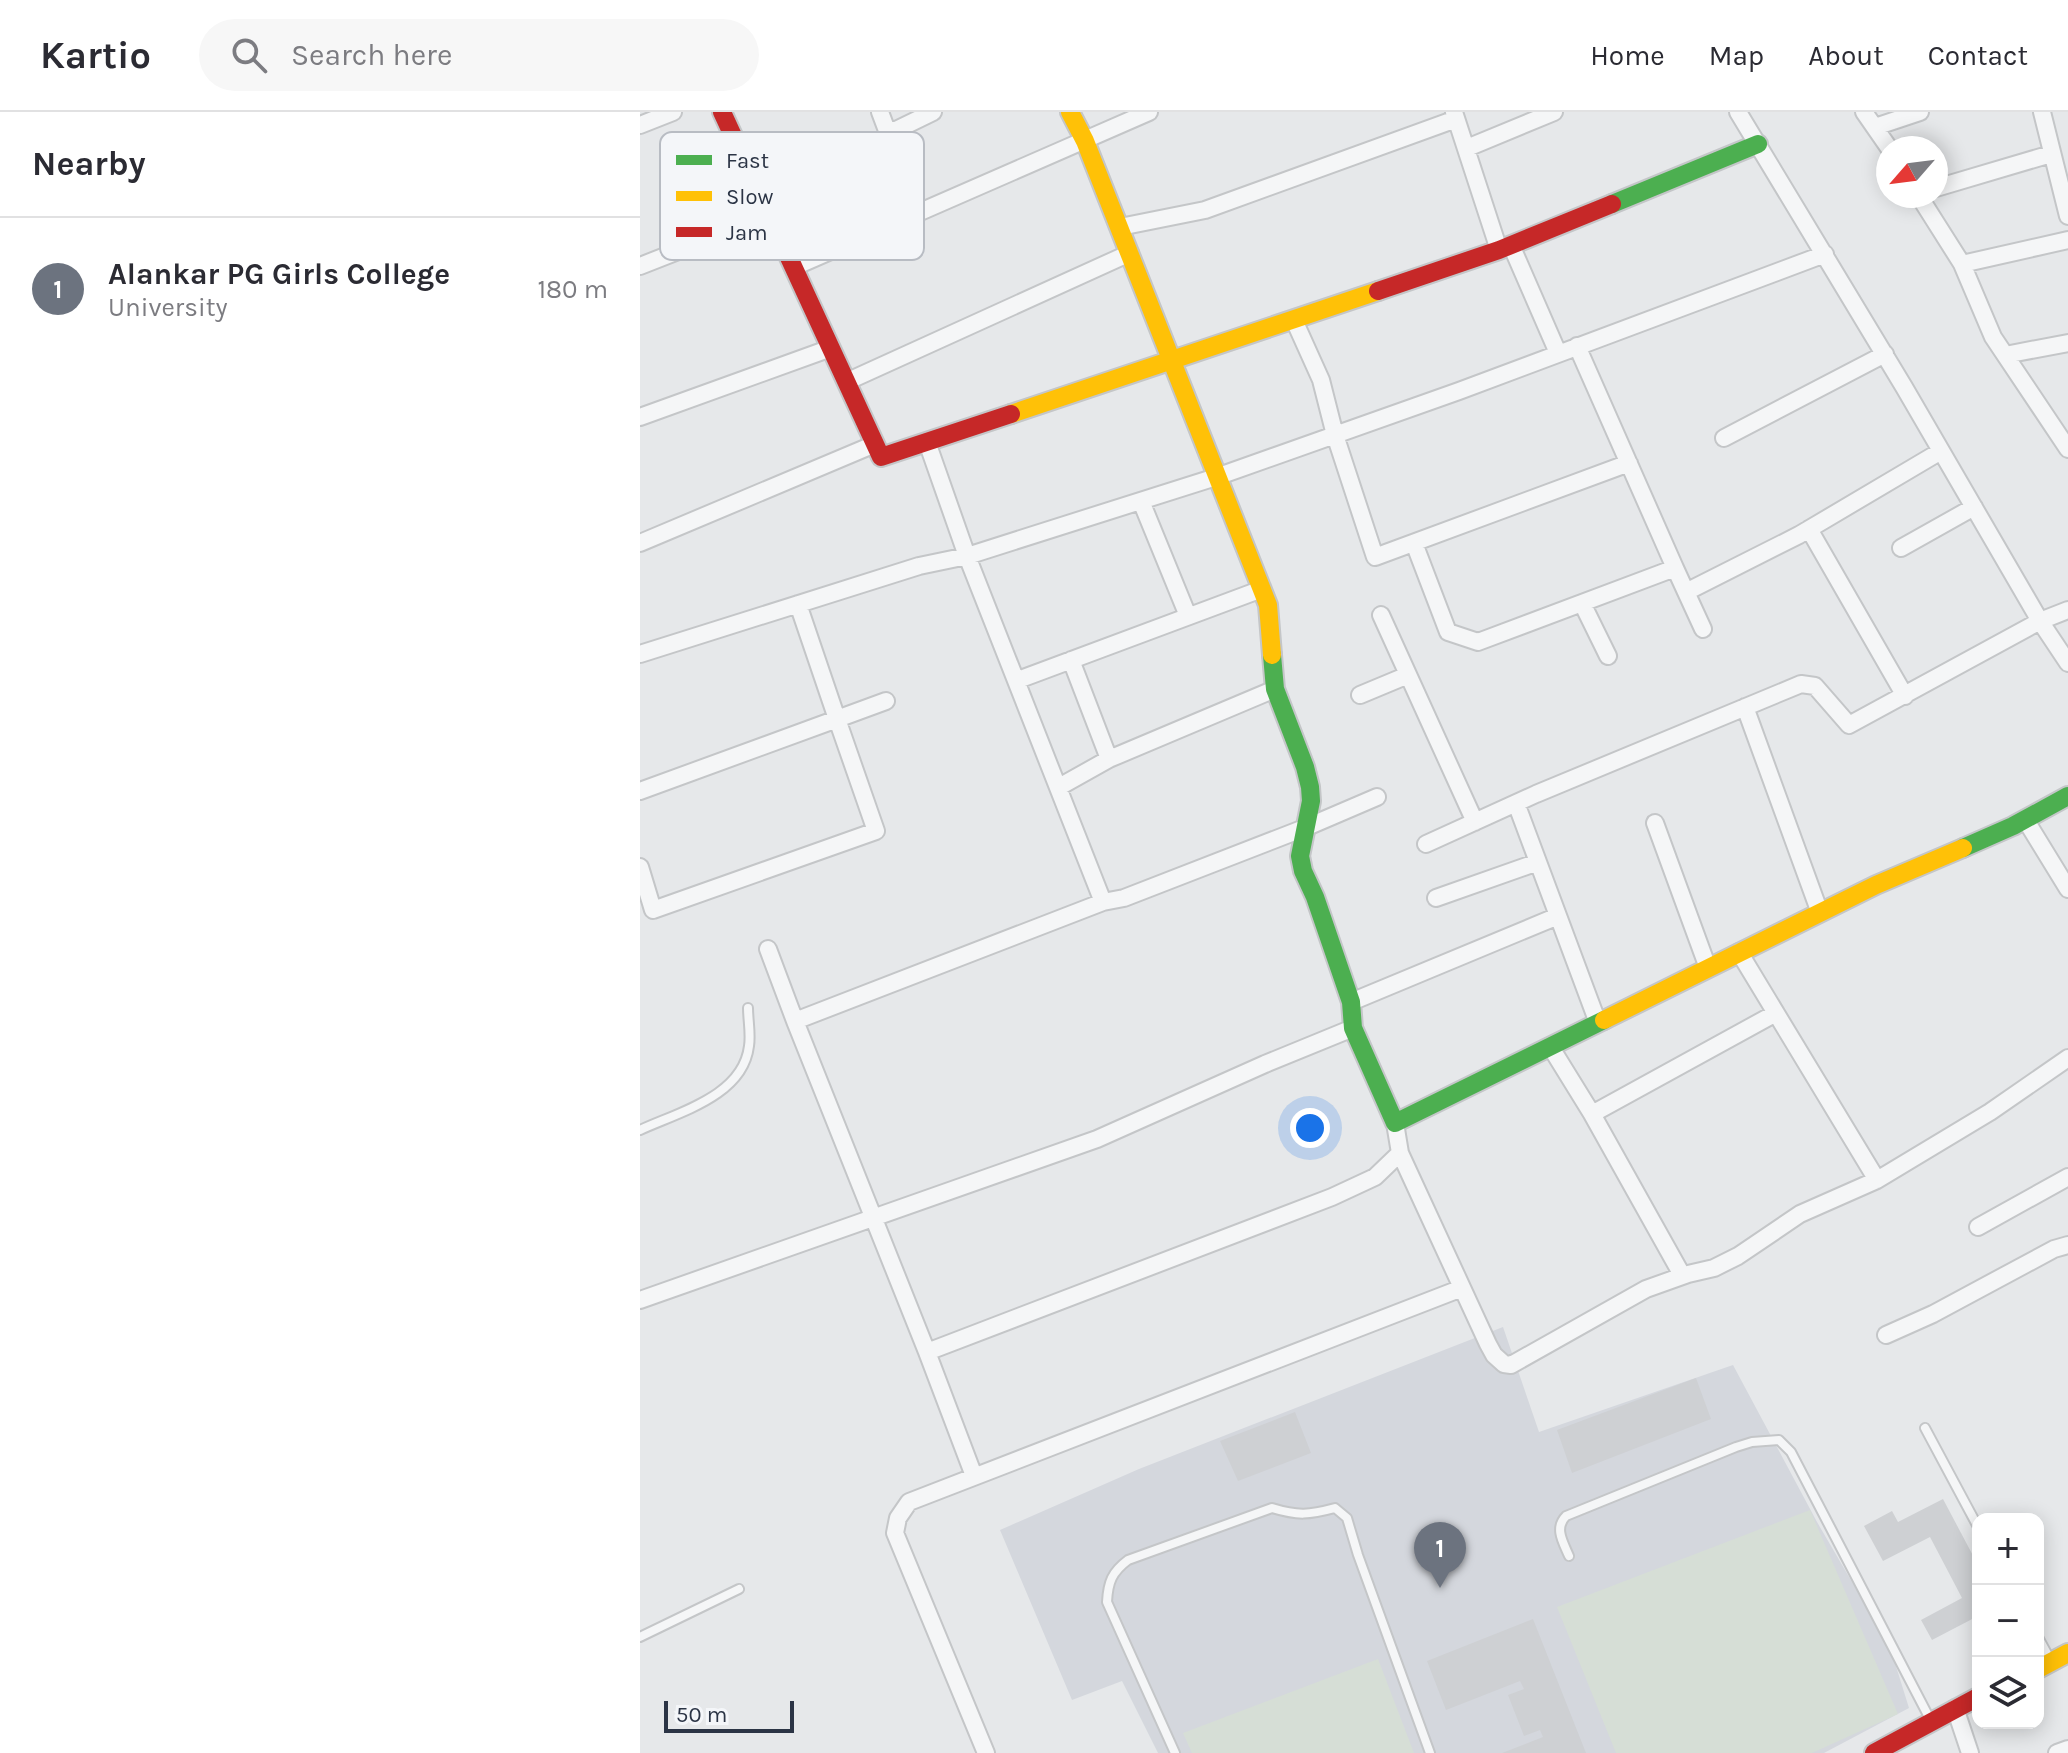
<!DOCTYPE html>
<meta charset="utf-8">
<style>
:root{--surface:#fff;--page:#f7f7f7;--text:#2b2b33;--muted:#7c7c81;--line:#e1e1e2;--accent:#6c737f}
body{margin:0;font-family:Karla,sans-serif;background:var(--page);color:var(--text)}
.controls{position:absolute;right:24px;bottom:24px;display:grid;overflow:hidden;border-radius:16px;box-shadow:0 4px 20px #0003}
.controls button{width:72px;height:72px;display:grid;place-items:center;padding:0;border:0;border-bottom:2px solid var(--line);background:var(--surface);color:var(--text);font:40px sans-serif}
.compass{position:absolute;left:1236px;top:24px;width:72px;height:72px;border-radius:50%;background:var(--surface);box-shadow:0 4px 20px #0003;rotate:242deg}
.scale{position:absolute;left:24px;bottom:20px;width:130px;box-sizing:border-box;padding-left:8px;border:4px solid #2b3445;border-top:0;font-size:22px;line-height:28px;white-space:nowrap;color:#2b3445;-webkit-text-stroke:6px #f4f6f9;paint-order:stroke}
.you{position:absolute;left:670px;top:1016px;width:28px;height:28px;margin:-20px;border:6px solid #fff;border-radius:50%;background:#1a73e8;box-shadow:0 0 0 12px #1a73e833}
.badge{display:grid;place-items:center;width:52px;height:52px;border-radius:50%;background:var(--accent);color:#fff;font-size:26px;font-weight:700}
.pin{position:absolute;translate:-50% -66px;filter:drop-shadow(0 2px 4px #0008)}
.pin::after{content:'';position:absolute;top:42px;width:28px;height:24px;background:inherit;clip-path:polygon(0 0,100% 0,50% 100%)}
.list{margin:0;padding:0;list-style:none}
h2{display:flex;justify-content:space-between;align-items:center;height:104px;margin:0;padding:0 32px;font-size:34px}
h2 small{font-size:26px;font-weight:400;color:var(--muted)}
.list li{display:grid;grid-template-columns:52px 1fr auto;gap:24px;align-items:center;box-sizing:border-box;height:144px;padding:0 32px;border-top:2px solid var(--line)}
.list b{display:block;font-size:30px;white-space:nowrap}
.list p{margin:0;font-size:26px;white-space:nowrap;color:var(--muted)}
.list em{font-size:26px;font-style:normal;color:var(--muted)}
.icon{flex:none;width:44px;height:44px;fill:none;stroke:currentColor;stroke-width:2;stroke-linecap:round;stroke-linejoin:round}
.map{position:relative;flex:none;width:1428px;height:1641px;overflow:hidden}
header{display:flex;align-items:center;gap:48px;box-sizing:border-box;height:112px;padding:0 40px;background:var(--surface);border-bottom:2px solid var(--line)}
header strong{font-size:38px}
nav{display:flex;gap:44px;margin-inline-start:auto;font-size:28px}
.search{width:560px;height:72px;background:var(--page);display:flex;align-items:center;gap:20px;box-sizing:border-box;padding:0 28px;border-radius:44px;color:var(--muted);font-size:30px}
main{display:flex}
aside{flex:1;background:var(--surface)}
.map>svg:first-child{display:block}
.built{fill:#d4d7dd}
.green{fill:#d6ded6}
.building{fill:#ced0d3}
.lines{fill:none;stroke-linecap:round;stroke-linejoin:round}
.lane-casing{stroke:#c4c6c8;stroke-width:12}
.street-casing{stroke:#c4c6c8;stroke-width:20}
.fast-casing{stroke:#c4c6c8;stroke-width:22}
.slow-casing{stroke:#c4c6c8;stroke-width:22}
.jam-casing{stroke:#c4c6c8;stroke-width:22}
.lane{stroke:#f5f6f7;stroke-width:8}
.street{stroke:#f5f6f7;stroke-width:16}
.fast{stroke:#4caf50;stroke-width:18}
.slow{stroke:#ffc107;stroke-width:18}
.jam{stroke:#c62828;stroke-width:18}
.key{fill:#f4f6f9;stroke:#b8bcc3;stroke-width:2}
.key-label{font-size:22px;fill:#2b3445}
</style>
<header>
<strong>Kartio</strong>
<div class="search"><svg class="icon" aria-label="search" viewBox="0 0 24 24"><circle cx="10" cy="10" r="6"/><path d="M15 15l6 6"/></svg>Search here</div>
<nav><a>Home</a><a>Map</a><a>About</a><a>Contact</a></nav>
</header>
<main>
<aside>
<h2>Nearby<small></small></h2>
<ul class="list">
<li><span class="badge">1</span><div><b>Alankar PG Girls College</b><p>University</p></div><em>180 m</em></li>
</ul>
</aside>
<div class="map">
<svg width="1428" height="1641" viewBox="0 0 1428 1641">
<rect width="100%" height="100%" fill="#e6e8ea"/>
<path class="built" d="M863,1215L899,1320L1093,1253L1177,1410L1250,1535L1269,1596L1184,1641H518L482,1569L432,1588L360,1418L499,1357Z"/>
<path class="green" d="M1170,1398L1258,1602L1172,1641H976L917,1495Z
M738,1547L774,1641H552L543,1621Z"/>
<path class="building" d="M1056,1266L1071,1307L932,1361L917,1318Z
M655,1300L671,1341L598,1369L580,1329Z
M1303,1387L1338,1453V1504L1292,1528L1281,1508L1322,1486L1290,1425L1243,1449L1224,1414L1252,1399L1258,1410Z
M893,1507L946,1641H862L903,1625L900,1618L884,1624L868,1583L884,1577L880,1569L806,1598L787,1549Z"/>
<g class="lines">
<g class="lane-casing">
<path id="lane" d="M0,1018C39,1000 103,984 109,934C111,922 108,908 108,896
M1285,1316L1338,1415
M929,1444C923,1430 914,1416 926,1404L1096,1335L1112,1330L1139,1328L1151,1340L1291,1609
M0,1525L99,1477
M1398,1525L1411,1549
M535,1641L467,1490C468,1470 472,1460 488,1448L632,1396C658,1404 669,1403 695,1396L707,1406L718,1443L790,1641"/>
</g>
<g class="street-casing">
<path id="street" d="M240,0L246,16L254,19L293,0
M814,0L859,138
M1098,0L1264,275L1400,509L1428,551
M1224,0L1249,36
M1402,0L1428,104
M0,13L33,0
M1235,15L1280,0
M827,36L914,0
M1296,76L1411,42
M1279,84L1322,152L1353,225L1428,337
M480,115L565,98L816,7
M871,133L918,241
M1322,152L1428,128
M0,154L130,103
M154,155L509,0
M654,208L681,268L695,323L735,445L989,351
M1365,243L1428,231
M206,270L490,141
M0,305L191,236
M1084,326L1245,242
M287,330L327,444L463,790L484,786L667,715L737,685
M501,389L548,504
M1169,417L1265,584
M0,431L235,332
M774,431L808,520L838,530L1035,456L937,234
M1261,436L1334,395
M1035,456L1046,480L1159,423L1301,339
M1046,480L1063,517
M942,491L968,544
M741,503L835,710
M0,542L279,454L327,444L579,364L819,279L1185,142
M431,548L469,647
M378,568L622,477
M720,583L768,563
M1105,595L1180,801
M419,675L469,647L635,577
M0,679L197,607L158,492
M876,691L958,911
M1385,707L1428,777
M1015,711L1068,856
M786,732L896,682L1161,572L1175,574L1209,613L1400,509L1428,498
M0,755L13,798L236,719L197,607L246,589
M796,786L898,750
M128,837L155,909
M1099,840L1237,1068
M711,890L918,804
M910,934L952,1002L1042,1163
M952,1002L1136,901
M760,1041L848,1232L854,1243L864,1252L871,1253L1006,1177L1048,1162L1074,1156L1098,1144L1160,1102L1237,1068L1350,1000L1428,946
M1338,1115L1428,1065
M0,1188L457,1027L625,952L713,916
M1246,1223L1293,1202L1414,1137L1428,1133
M287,1240L692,1085L735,1065L760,1041L755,1011
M334,1364L287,1240L155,909L463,790
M1315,1596L1330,1641
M346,1641L255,1421L258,1406L269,1390L822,1176
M1417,1641L1428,1637"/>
</g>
<g class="fast-casing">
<path id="fast" d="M972,92L1118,32
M632,543L635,577L665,655L670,675L671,689L660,744L663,759L675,785L711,890L713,916L755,1011L964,908
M1323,736L1373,714L1428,684"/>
</g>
<g class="slow-casing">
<path id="slow" d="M430,0L445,29L628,493L632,543
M371,302L738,179
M964,908L1236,773L1323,736
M1398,1557L1428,1541"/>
</g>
<g class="jam-casing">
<path id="jam" d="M82,0L241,345L371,302
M738,179L859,138L972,92
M1234,1641L1338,1585"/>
</g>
<use href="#lane" class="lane"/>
<use href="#street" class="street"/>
<use href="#fast" class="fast"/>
<use href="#slow" class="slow"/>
<use href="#jam" class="jam"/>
</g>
<rect x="20" y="20" width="264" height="128" rx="12" class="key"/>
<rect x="36" y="43" width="36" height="10" fill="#4caf50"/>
<rect x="36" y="79" width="36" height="10" fill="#ffc107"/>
<rect x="36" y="115" width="36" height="10" fill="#c62828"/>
<g class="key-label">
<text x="86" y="56">Fast</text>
<text x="86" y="92">Slow</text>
<text x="86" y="128">Jam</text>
</g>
</svg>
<div class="controls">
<button>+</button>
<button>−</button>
<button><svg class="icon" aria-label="layers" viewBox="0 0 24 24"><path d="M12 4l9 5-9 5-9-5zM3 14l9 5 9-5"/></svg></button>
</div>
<svg class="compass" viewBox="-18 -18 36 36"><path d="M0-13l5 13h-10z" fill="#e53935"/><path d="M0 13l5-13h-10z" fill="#7c7c81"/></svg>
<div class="scale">50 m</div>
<div class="you"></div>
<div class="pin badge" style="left:800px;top:1476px">1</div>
</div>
</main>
